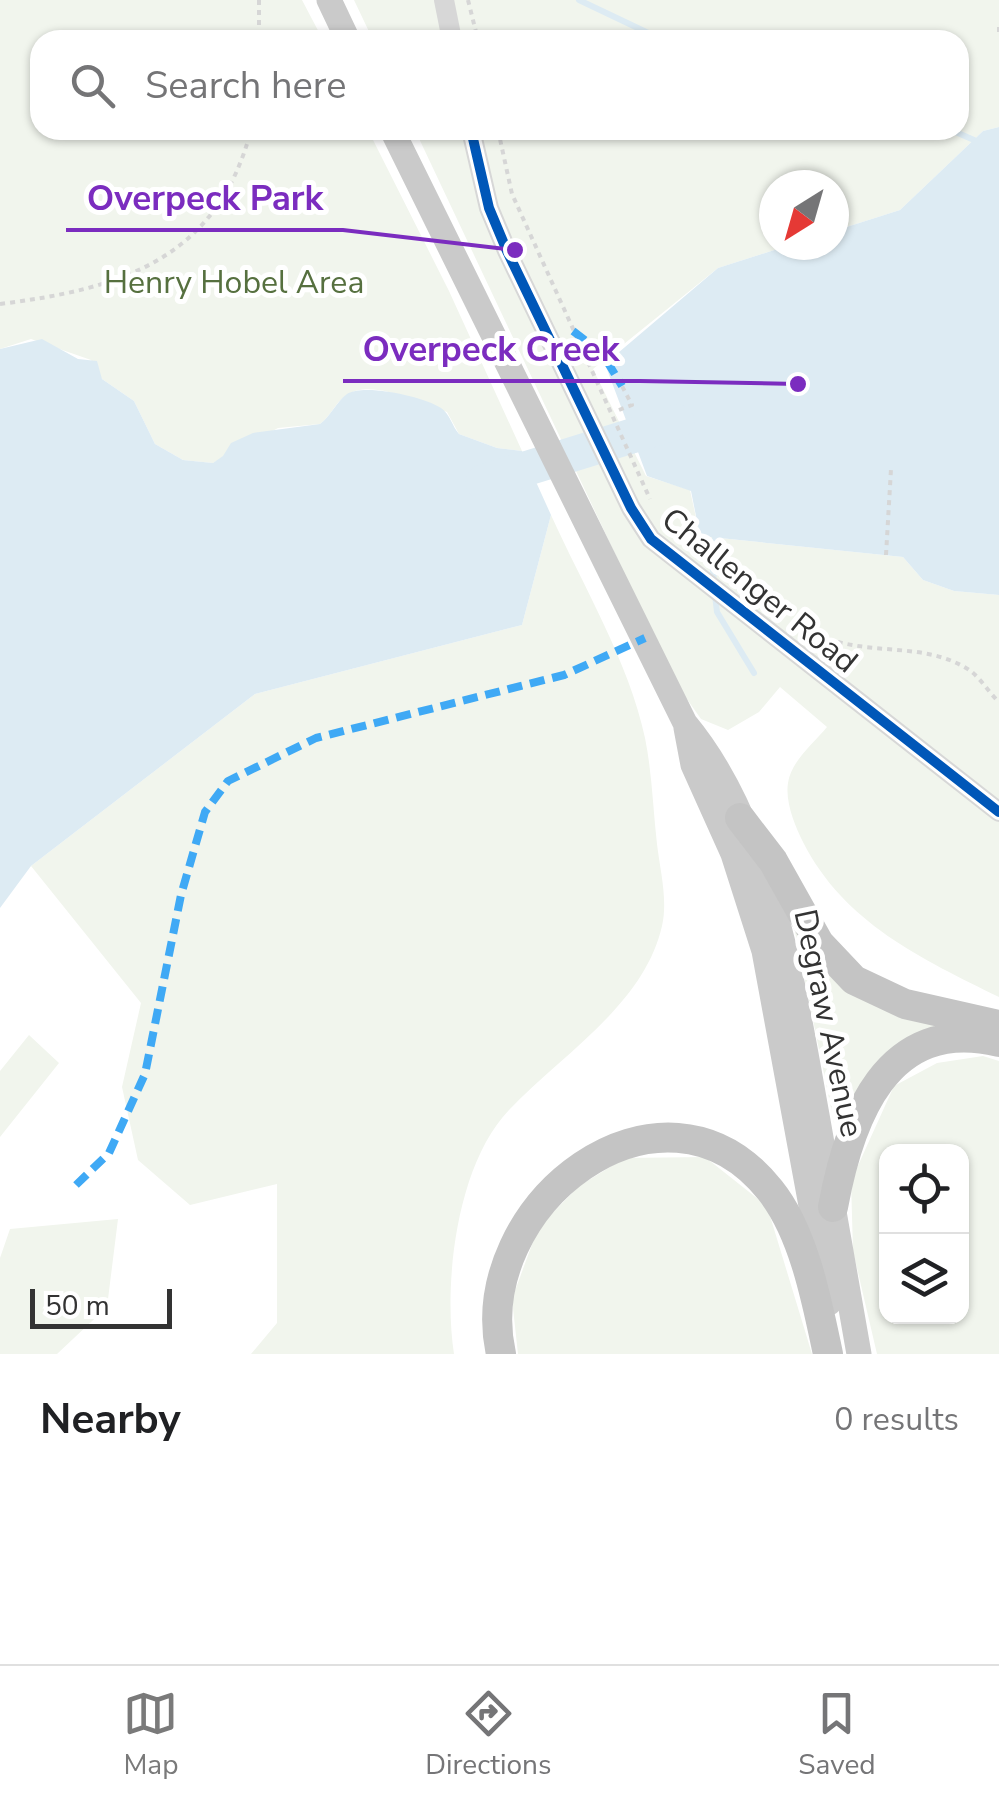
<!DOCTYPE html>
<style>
:root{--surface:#fff;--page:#f6f6f6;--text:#202124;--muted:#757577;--line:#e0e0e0;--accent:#7a7a7a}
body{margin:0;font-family:"Nunito Sans",sans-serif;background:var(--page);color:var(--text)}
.controls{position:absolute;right:30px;bottom:30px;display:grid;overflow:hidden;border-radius:20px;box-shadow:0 2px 8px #0004}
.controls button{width:90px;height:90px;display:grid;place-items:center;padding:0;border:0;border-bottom:2px solid var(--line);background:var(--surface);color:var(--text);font:50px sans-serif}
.compass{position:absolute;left:759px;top:170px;width:90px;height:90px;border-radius:50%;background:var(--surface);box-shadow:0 2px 8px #0004;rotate:217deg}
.scale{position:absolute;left:30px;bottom:25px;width:142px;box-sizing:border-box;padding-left:10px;border:5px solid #333;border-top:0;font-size:28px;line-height:35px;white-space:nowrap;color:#333;-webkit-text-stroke:8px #fff;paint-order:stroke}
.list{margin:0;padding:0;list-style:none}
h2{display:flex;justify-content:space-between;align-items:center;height:130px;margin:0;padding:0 40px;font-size:42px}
h2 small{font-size:32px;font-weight:400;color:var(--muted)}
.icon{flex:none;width:55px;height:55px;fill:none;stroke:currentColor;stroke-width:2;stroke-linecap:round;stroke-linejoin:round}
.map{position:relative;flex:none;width:999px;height:1354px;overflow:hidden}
.search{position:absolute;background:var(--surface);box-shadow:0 2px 8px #0004;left:30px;right:30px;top:30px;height:110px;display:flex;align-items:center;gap:25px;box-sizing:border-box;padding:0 35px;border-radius:30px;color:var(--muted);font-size:38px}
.sheet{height:310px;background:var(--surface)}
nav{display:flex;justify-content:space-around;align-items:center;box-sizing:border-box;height:140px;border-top:2px solid var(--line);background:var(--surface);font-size:28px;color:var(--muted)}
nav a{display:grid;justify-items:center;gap:5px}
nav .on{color:var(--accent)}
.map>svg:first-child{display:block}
.green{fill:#f1f5ed;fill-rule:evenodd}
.water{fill:#ddebf3}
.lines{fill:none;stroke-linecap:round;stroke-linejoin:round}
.stream{stroke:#ddebf3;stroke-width:6}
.river{stroke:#ddebf3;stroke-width:35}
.path{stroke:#d6d6d6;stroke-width:4;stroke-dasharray:5 5;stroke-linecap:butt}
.minor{stroke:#d7d7d7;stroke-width:20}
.major{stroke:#cacaca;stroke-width:25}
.highway{stroke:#c4c4c4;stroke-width:30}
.quiet{stroke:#3fa9f5;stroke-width:8;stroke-dasharray:15 8;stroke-linecap:butt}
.cycleway-casing{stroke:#fff;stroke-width:16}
.cycleway{stroke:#0057b8;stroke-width:10}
.labels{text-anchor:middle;stroke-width:10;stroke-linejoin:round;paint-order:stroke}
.park-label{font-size:32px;fill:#56703f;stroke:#fff}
.street-label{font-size:32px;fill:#333;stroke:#fff}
.leader{fill:none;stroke:#7b2cbf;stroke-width:4}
.callout-dot{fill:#7b2cbf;stroke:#fff;stroke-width:4}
.callout-label{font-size:35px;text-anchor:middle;font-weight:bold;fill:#7b2cbf;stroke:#fff;stroke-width:10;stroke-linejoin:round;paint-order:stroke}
</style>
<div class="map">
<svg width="999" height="1354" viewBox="0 0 999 1354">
<rect width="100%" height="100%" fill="#fff"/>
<path class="green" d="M0,0H302L323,40H40V130H368L449,291L522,451L497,448L459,434L447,412C421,404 372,378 347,395C335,402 331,416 320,424L278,428L213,463L183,460L155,444L134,401L102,379L91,360L31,339L0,349Z
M354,0H999V127L983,131L900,210L834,231V185H774V245H790L718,268L593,369L646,476L690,490L700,536L903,557L923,580L954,591L999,595V997C922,959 844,923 803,842C795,826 785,802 788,783C791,761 814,743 827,727L780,687L759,712L728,730L701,719L677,685L415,130H959V40H373Z
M551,515C583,586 629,662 645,738C652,772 653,809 657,844C660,870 668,900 662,926C644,1005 561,1055 509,1110C457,1164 443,1282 454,1354H251L277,1323V1184L190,1205L138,1160L122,1087L141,1003L31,866L255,694L522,625Z
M793,922L838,980L966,1026L873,1074L834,1123Z
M29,1035L59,1063L0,1137V1071Z
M983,1056L999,1061V1354H877L853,1251L851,1181L894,1086L937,1063ZM886,1152H962V1316H886Z
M705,1157L767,1206L812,1354H518L512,1299L538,1228L579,1186L625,1158Z
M118,1219L107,1307L57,1354H0V1258L10,1229Z"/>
<path class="water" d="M999,127V595L954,591L923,580L903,557L700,536L691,491L647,476L605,364L718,268L790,245H834V231L900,210L983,131Z
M42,339L78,359L97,361L102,379L134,401L155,444L183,460L213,463L223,456L231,443L253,433L320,424C331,416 336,402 347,394C364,383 425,397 441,408C450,414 452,426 459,434L497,448L522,451L551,515L522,625L255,694L31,866L0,908V349Z"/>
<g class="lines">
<path class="stream" d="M579,0L663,40
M951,130L974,140
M714,582L711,548L718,531
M715,595L717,612L754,673"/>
<path class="river" d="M483,482L677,422"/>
<path class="path" d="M259,0V40
M468,0L478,40
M999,27V34
M498,130L512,194L650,499
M0,304C120,289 217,260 251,130
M619,410L632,405L622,386
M886,555L891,469
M792,622C855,663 914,637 966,668C979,675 988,692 999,702"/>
<path class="minor" d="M444,0L452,40
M471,130L489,208L507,251L631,508L651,539L999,812"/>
<path class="major" d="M329,0L348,40
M392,130L685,723C770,825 794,988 817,1115C831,1195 845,1274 859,1354
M686,728L693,765L733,854L764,951L829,1303"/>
<path class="highway" d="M740,818L773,861L819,943L854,980L905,1004L999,1025
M833,1207C849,1120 886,1014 999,1042
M501,1354C468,1206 662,1055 770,1190C804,1232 817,1302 828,1354"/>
<path class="quiet" d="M573,331L602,353L622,386
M76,1185L109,1153L145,1074L181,895L205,812L228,781L316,738L564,675L645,638"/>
<g class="cycleway-casing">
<path id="cycleway" d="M471,130L489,208L507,251L631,508L651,539L999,812"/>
</g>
<use href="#cycleway" class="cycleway"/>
</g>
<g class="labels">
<g class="park-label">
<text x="234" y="293">Henry Hobel Area</text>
</g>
<g class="street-label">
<text transform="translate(760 590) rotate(39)" y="11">Challenger Road</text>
<text transform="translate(829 1023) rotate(78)" y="11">Degraw Avenue</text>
</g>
</g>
<path class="leader" d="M515 250L343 230H66M798 384L640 381H343"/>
<g class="callout-dot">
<circle cx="515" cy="250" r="10"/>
<circle cx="798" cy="384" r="10"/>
</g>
<g class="callout-label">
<text x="205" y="210">Overpeck Park</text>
<text x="491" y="361">Overpeck Creek</text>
</g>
</svg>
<div class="controls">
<button><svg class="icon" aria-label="locate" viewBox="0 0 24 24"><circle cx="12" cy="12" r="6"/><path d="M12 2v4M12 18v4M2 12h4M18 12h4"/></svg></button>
<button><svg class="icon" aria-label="layers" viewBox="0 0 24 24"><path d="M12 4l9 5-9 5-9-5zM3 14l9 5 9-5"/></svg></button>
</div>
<svg class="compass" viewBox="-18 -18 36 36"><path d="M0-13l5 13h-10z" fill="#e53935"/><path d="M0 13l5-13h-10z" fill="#757577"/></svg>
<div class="scale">50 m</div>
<div class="search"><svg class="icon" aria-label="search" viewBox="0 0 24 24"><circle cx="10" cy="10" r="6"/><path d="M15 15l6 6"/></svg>Search here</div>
</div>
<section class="sheet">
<h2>Nearby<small>0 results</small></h2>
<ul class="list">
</ul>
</section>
<nav>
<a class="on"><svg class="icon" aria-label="map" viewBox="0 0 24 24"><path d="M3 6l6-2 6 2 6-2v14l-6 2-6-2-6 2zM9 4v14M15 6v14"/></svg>Map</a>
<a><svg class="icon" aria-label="directions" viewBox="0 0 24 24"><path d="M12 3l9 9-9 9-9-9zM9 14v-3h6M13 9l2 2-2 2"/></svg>Directions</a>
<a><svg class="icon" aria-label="saved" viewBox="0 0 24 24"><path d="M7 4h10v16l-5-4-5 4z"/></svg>Saved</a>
</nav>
